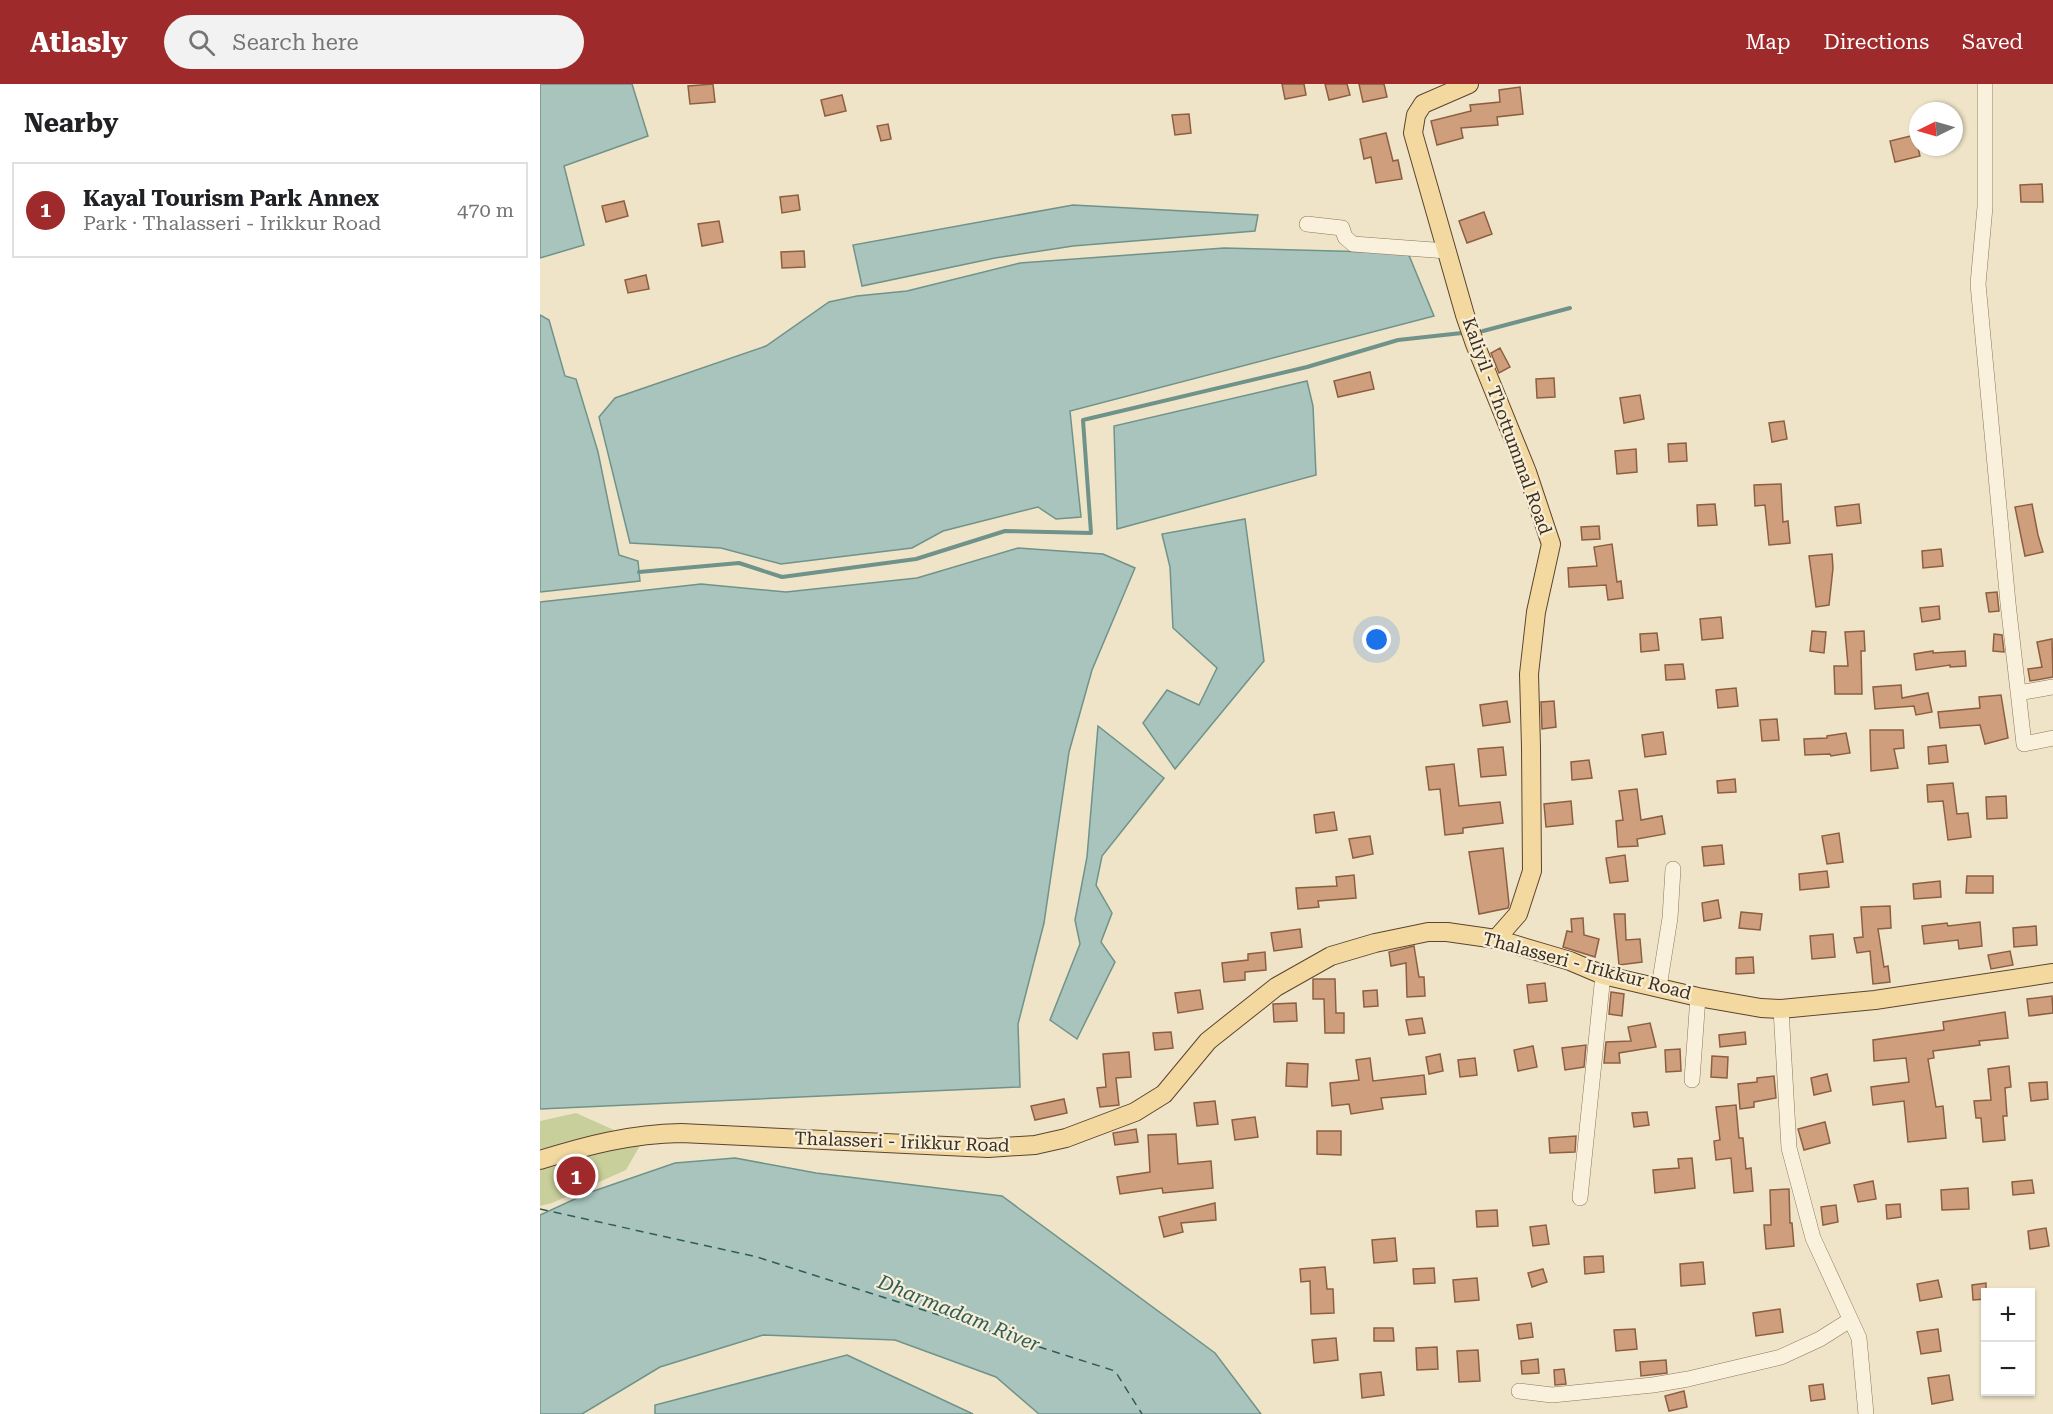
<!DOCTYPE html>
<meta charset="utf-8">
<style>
:root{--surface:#fff;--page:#f2f2f2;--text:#202124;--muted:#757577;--line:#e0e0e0;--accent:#9e2a2b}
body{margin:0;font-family:"Roboto Serif",serif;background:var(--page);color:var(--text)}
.controls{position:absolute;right:18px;bottom:18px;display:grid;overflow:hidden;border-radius:0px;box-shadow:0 2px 4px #0004}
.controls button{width:54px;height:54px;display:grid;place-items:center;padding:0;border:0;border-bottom:2px solid var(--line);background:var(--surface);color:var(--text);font:30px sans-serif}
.compass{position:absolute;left:1369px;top:18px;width:54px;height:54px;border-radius:50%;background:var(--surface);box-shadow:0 2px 4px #0004;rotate:265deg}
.you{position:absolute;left:837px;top:556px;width:21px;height:21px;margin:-15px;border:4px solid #fff;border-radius:50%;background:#1a73e8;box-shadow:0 0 0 9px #1a73e833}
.badge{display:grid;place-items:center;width:39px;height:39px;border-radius:50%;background:var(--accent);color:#fff;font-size:20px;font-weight:700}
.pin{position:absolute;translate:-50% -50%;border:3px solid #fff;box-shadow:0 2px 6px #0006}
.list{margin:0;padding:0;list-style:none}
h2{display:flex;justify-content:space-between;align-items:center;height:78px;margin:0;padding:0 24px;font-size:26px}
h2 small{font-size:20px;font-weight:400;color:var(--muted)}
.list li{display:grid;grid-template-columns:39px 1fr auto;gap:18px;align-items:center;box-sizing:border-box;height:96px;margin:0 12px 12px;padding:0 12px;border:2px solid var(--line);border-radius:0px}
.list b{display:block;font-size:22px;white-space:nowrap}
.list p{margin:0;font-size:20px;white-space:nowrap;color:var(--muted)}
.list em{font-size:20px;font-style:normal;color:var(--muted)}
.icon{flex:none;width:33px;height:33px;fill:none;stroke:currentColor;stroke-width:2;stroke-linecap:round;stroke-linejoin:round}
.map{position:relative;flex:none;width:1513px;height:1330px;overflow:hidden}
header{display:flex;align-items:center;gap:36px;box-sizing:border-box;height:84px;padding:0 30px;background:var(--accent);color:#fff}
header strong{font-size:28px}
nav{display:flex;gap:33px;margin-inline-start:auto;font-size:21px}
.search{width:420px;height:54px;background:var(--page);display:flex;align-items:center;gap:15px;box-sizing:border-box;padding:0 21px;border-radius:33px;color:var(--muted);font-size:22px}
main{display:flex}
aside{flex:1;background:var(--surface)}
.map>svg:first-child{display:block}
.green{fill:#c9cf9b}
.water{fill:#a9c4bc;stroke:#6f938a;stroke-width:1.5}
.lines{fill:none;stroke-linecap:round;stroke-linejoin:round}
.stream{stroke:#6f938a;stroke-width:4}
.ferry{stroke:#2f5d5a;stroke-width:1.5;stroke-dasharray:8 6;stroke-linecap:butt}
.building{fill:#cf9f7d;stroke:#8d5f41;stroke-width:1.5}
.minor-casing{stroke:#8d765c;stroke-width:16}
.major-casing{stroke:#5b4430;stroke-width:20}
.minor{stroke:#faf1dc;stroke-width:15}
.major{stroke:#f3d9a0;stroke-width:18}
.labels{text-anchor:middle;stroke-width:4.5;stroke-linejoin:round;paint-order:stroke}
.street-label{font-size:18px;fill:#3d2e20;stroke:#f7eed8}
.water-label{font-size:20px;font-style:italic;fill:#2f5d5a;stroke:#f7eed8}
</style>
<header>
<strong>Atlasly</strong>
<div class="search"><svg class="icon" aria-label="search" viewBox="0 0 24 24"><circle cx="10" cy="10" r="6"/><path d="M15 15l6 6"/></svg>Search here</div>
<nav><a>Map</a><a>Directions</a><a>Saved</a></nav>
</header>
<main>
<aside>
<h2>Nearby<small></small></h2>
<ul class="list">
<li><span class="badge">1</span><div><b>Kayal Tourism Park Annex</b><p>Park · Thalasseri - Irikkur Road</p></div><em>470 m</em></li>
</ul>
</aside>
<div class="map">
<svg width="1513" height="1330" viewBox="0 0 1513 1330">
<rect width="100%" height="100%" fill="#f0e4c8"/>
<path class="green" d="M36,1029L74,1046L0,1066V1037Z
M102,1058L86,1086L12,1119L0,1122V1084L21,1077Z"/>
<path class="water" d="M0,0H92L108,52L24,82L44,161L0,174Z
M533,121L718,131L715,147L533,162L455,174L322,202L313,161Z
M684,164L868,169L894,232L530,327L541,433L516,435L498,423L403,447L372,464L241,480L181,464L90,459L59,333L75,314L226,262L289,218L317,212L367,207L480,179Z
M0,231L9,236L25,292L36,295L58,368L79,471L98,477L100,497L0,508Z
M767,297L773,322L776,391L577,445L574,342Z
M705,435L724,577L635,685L603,639L627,606L659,621L677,584L633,544L630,483L622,450Z
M478,464L563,470L595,484L552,586L529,668L504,839L478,940L480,1003L0,1025V518L161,500L246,508L377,494Z
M558,642L624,694L562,772L556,801L572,829L561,858L575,878L537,955L510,936L540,860L535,836L547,773Z
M195,1074L276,1089L462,1112L675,1269L721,1330H499L456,1293L355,1256L223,1251L120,1283L42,1330H0V1131L48,1109L135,1079Z
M307,1271L433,1330H115V1321Z"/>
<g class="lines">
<path class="stream" d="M943,247L1030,224
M99,488L199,479L242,493L376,475L465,447L551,449L543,336L767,283L858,256L922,249"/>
<path class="ferry" d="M0,1125L217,1173L575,1287L602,1330"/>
</g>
<path class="building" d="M173,0L175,18L150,20L148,2Z
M742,0H764L766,11L745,15Z
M785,0H807L810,11L789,16Z
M819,0H844L847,13L823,18Z
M980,3L983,30L957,33L958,41L921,44L923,54L897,61L891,37L931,27L930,21L960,18L959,6Z
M302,11L306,27L285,32L281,16Z
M649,30L651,49L635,51L632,31Z
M348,40L351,55L341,57L337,42Z
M846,49L853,77L858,76L862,95L836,99L831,73L824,75L820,55Z
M1375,51L1380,72L1355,78L1350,57Z
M1502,100L1503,118H1481L1480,101Z
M258,111L260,126L242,129L240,113Z
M84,117L88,132L66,138L62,122Z
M944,128L952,150L927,159L919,137Z
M179,137L183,158L162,162L158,140Z
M264,167L265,183L242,184L241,168Z
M106,191L109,205L88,209L85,196Z
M960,264L970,283L959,289L951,269Z
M830,288L834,305L798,313L794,297Z
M1014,294L1015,313L997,314L996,295Z
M1100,311L1104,335L1084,339L1080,314Z
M1244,337L1247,355L1232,358L1229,339Z
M1146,359L1147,377L1129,378L1128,360Z
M1096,365L1097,388L1077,390L1075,367Z
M1241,400L1243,438L1248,437L1250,459L1229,461L1225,421L1215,422L1214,401Z
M1175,420L1177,441L1158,442L1157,421Z
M1319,420L1321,439L1297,442L1295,423Z
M1492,420L1498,451L1503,468L1485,472L1475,423Z
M1059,442L1060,455L1042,456L1041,443Z
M1072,460L1077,498L1081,497L1083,514L1068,516L1066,501L1029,503L1028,484L1057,482L1054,463Z
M1401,465L1403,482L1383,484L1382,467Z
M1292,470L1293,484L1289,521L1276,523L1269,472Z
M1457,508L1459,527L1449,528L1446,509Z
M1399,522L1400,535L1382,538L1380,524Z
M1181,533L1183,554L1162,556L1160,535Z
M1272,547L1286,548L1284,569L1270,567Z
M1324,547L1325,567H1321L1322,610H1295L1294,582H1308L1305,548Z
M1117,549L1119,566L1101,568L1100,550Z
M1454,550L1462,551L1464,568L1453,567Z
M1512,555L1513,593L1490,597L1488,585L1502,583L1497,558Z
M1393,567V569L1425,567L1426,582L1410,583V581L1376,586L1374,570Z
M1143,580L1145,595L1126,596L1125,581Z
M1361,601L1362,614L1388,609L1392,628L1376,631L1374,622L1335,625L1333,603Z
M1196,604L1198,622L1178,624L1176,606Z
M1461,611L1468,654L1445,660L1440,641L1400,644L1398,628L1440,624L1439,613Z
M967,617L970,638L943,642L940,621Z
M1014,617L1016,643L1002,645L1001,618Z
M1237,635L1239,656L1222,657L1220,636Z
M1330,646H1363L1364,664L1354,665L1358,684L1331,687Z
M1123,648L1126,670L1105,673L1102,651Z
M1306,649L1310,669L1291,672L1290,670L1265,671L1264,655L1287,654V652Z
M1406,661L1408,678L1389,680L1388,663Z
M963,663L966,691L941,693L938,665Z
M1049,676L1052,694L1032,696L1031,678Z
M914,680L919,722L960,718L963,739L923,744V749L905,751L900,705L889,706L886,683Z
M1195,695L1196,708L1178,709L1177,697Z
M1413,699L1417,730L1428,729L1431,753L1408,756L1403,717L1388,718L1387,701Z
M1097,705L1101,736L1122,732L1125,750L1097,755L1098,762L1078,763L1076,737L1083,736L1079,707Z
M1466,712L1467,734L1447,735L1446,713Z
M1031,717L1033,740L1006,743L1004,720Z
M794,728L797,746L776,749L774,731Z
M1299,749L1303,778L1287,780L1282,752Z
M830,752L833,770L813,774L809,755Z
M1182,761L1184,780L1164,782L1162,763Z
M963,764L969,820L968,824L939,830L929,768Z
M1085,771L1088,797L1070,799L1066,774Z
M1287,787L1289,803L1260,806L1259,790Z
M814,791L816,814L778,817L779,823L758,825L756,804L797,802L796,793Z
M1427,792H1453V809H1426Z
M1400,797L1401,813L1374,815L1373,800Z
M1178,816L1181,834L1164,837L1162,819Z
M1350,822L1351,844L1338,845L1344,883L1348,882L1350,898L1333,900L1330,867L1317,869L1314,854L1323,853L1321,823Z
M1201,828L1222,830L1220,846L1199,844Z
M1074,830H1085L1086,856L1100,855L1102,878L1079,881Z
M1043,834L1044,851L1059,855L1055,873L1023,863L1027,847L1032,848L1031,835Z
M1440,838L1442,862L1419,865L1418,856L1384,860L1382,842L1407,839L1408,842Z
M1496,842L1497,861L1474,863L1473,844Z
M760,845L762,863L734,867L731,849Z
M1293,850L1295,873L1272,875L1270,852Z
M874,862L879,893H884L885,912L867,913L866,879L851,882L849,868Z
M1470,867L1473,881L1451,885L1448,871Z
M725,868L726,886L705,888V896L684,898L682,879L708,876V870Z
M1213,873L1214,889L1196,890V874Z
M773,895H795L796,929H804V949H785L784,915H773Z
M1005,899L1007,917L989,919L987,901Z
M660,906L663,925L638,929L635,909Z
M837,906L838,922L824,923L823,907Z
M1071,908L1084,910L1082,932L1069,930Z
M1512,912L1513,929L1489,932L1487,915Z
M756,919L757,937L734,938L733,920Z
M1465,928L1468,954L1439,957L1440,961L1393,967L1394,974L1388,975L1396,1023L1403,1022L1406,1054L1368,1058L1364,1017L1333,1021L1331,1003L1369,998L1366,974L1334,977L1333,956L1404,946L1403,938Z
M882,934L885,949L869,951L866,936Z
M1110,939L1116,963L1079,969L1080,979H1064L1066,958L1091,957L1088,943Z
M631,948L633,964L615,966L613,949Z
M1205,948L1206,960L1180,963L1179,951Z
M1046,961L1044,983L1025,986L1022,964Z
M993,962L997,983L978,987L974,966Z
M1140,965L1141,987L1126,988L1125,966Z
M589,968L591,993L576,994L579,1021L560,1023L557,1004L566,1003L563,970Z
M900,970L903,987L889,990L886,973Z
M1172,972L1188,973L1187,994L1171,993Z
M830,974L833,997L884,991L886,1010L841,1014L843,1025L811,1030L809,1020L792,1022L790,999L819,996L816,976Z
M935,974L937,991L920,993L918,976Z
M747,979L768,980L767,1003L746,1002Z
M1469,982L1471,1003L1465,1004L1467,1032H1463L1465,1056L1443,1058L1441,1034H1436L1434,1017L1451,1016L1448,985Z
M1287,990L1291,1007L1274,1011L1271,994Z
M1234,992L1236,1014L1214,1018V1023L1200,1025L1198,1000L1217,998V994Z
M1507,998L1508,1015L1491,1017L1489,999Z
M524,1015L527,1029L495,1036L491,1022Z
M675,1017L678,1040L657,1042L654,1019Z
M1196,1021L1199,1054H1203L1206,1085L1211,1084L1213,1107L1194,1109L1191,1074L1176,1076L1174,1057L1180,1056L1176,1023Z
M1107,1028L1109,1041L1094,1043L1092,1029Z
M715,1033L718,1053L695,1056L692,1036Z
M1285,1038L1290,1059L1264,1066L1258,1045Z
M596,1045L598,1058L575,1061L573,1049Z
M777,1047H801V1071L777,1070Z
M636,1050L638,1080L671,1077L673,1104L623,1109L622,1104L580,1110L577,1093L610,1088L608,1051Z
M1036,1052L1035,1068L1010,1069L1009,1054Z
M1152,1074L1155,1104L1115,1109L1113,1086L1139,1084L1138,1075Z
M1492,1096L1494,1109L1473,1111L1472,1098Z
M1333,1097L1336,1115L1318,1118L1314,1101Z
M1428,1104L1429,1125L1402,1126L1401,1106Z
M1249,1105L1250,1139H1252L1254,1162L1226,1165L1224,1141H1231L1230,1106Z
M675,1119L676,1136L641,1139L643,1148L624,1153L619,1133Z
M1360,1120L1361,1133L1347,1135L1346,1121Z
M1296,1121L1298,1138L1283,1141L1281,1123Z
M957,1126L958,1142L937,1143L936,1127Z
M1006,1141L1009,1160L993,1162L990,1143Z
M1506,1144L1509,1162L1490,1165L1488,1147Z
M855,1154L857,1177L834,1179L832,1156Z
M1063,1172L1064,1188L1045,1190L1044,1173Z
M1163,1178L1165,1200L1141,1202L1140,1180Z
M785,1183L787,1205H793L794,1229L771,1230L770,1197L761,1198L760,1185Z
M894,1184L895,1199L874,1200L873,1185Z
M1003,1185L1007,1198L992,1203L988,1189Z
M937,1194L939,1216L915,1218L913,1196Z
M1398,1196L1402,1213L1380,1217L1377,1200Z
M1446,1199V1215L1433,1216L1432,1201Z
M1240,1225L1243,1248L1216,1252L1213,1229Z
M991,1239L993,1253L979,1255L977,1241Z
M834,1244H853L854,1257H834Z
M1095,1245L1097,1265L1076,1267L1074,1246Z
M1398,1245L1401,1267L1381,1270L1377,1248Z
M796,1254L798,1276L774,1279L772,1256Z
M897,1263L898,1285L877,1286L876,1264Z
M938,1266L940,1297L919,1298L917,1267Z
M998,1275L999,1289L982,1290L981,1277Z
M1126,1276L1127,1289L1101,1292L1100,1278Z
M1024,1285L1026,1300L1015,1301L1014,1286Z
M841,1288L844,1311L822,1314L820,1290Z
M1409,1291L1413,1316L1392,1320L1388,1294Z
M1283,1300L1285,1315L1271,1317L1269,1302Z
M1144,1307L1147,1323L1129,1327L1125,1312Z"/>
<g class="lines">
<g class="minor-casing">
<path id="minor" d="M1445,0V123L1438,200L1468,519L1484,660L1513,654
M767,140L802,144L805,153L813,160L907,167
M1478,609L1513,603
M1119,903L1130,834L1133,785
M1241,925L1249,1064L1273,1154L1319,1254L1326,1330
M1152,996L1158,913
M1040,1114L1063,891
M979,1307L1012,1311L1113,1301L1148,1295L1241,1273L1280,1255L1310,1236"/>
</g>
<g class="major-casing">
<path id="major" d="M929,0L883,20L876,31L873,49L925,231L935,260L987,388L1011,460L996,528L989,590L991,663L992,787L978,830L956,855
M0,1076C48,1061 91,1050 141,1049L448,1064L495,1061L526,1054L595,1028L624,1010L668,957L736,903L791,872L835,859L888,848H907L956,855L1030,877L1063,891L1158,913L1221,924L1241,925L1335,916L1513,889"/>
</g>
<use href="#minor" class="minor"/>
<use href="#major" class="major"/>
</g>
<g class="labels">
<g class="street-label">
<text transform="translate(967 342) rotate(70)" y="6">Kaliyil - Thottummal Road</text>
<text transform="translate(1047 882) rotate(15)" y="6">Thalasseri - Irikkur Road</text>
<text transform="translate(362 1058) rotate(2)" y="6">Thalasseri - Irikkur Road</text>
</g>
<g class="water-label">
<text transform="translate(419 1229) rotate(22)" y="7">Dharmadam River</text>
</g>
</g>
</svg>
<div class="controls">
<button>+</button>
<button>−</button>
</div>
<svg class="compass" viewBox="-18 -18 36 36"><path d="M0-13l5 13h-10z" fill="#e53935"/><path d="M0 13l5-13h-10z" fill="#757577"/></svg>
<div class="you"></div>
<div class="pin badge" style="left:36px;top:1092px">1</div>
</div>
</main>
